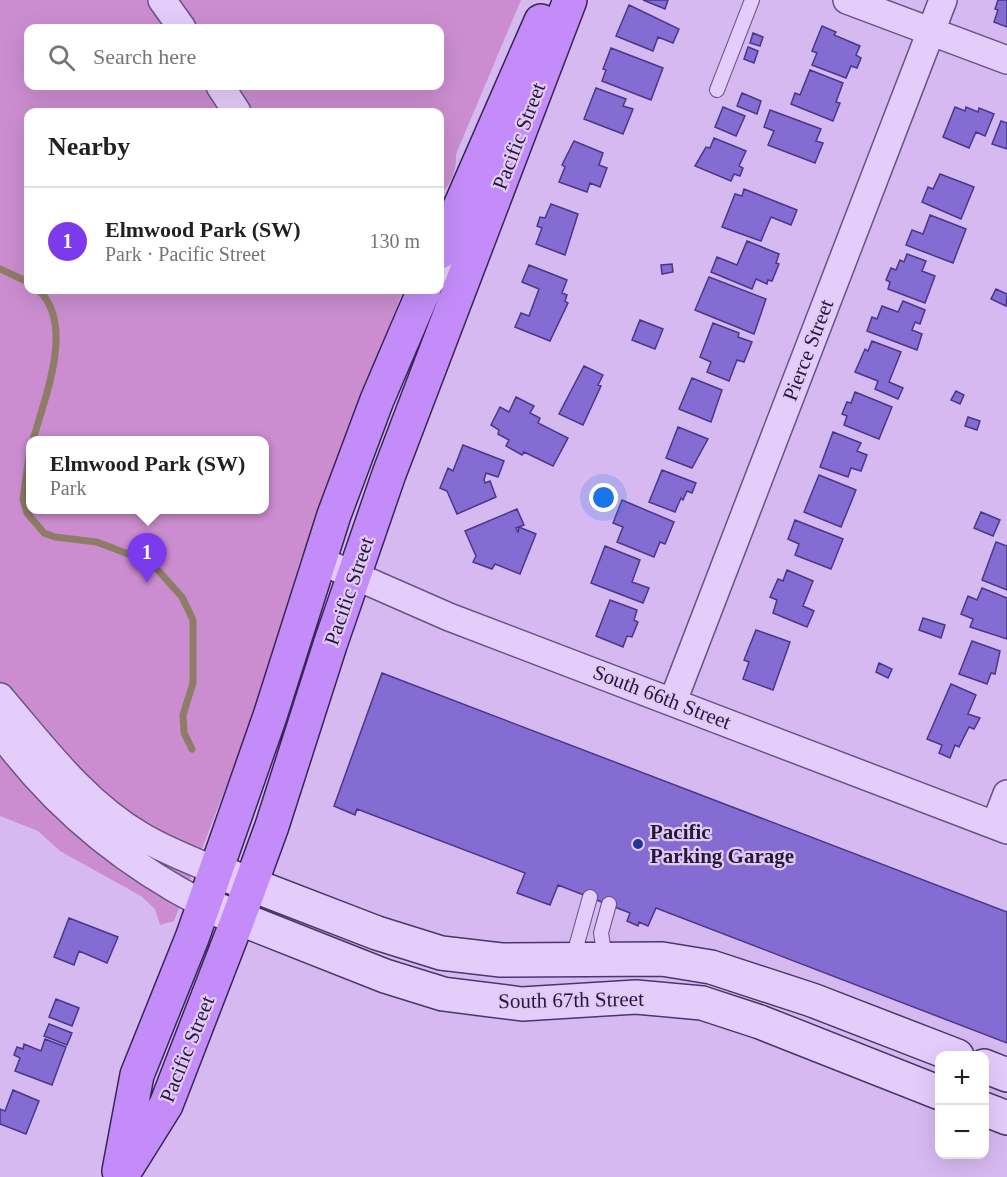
<!DOCTYPE html>
<meta charset="utf-8">
<style>
:root{--surface:#fff;--page:#f6f6f6;--text:#202124;--muted:#757577;--line:#e0e0e0;--accent:#7c3aed}
body{margin:0;font-family:"Times New Roman",serif;background:var(--page);color:var(--text)}
.controls{position:absolute;right:18px;bottom:18px;display:grid;overflow:hidden;border-radius:12px;box-shadow:0 6px 24px #0002}
.controls button{width:54px;height:54px;display:grid;place-items:center;padding:0;border:0;border-bottom:2px solid var(--line);background:var(--surface);color:var(--text);font:30px sans-serif}
.you{position:absolute;left:604px;top:498px;width:21px;height:21px;margin:-15px;border:4px solid #fff;border-radius:50%;background:#1a73e8;box-shadow:0 0 0 9px #1a73e833}
.badge{display:grid;place-items:center;width:39px;height:39px;border-radius:50%;background:var(--accent);color:#fff;font-size:20px;font-weight:700}
.pin{position:absolute;translate:-50% -50px;filter:drop-shadow(0 2px 3px #0008)}
.pin::after{content:'';position:absolute;top:32px;width:21px;height:18px;background:inherit;clip-path:polygon(0 0,100% 0,50% 100%)}
.popup{position:absolute;left:26px;top:436px;width:243px;height:78px;box-sizing:border-box;display:grid;place-content:center;border-radius:12px;background:var(--surface);filter:drop-shadow(0 2px 4px #0005);font-size:20px;white-space:nowrap;color:var(--muted)}
.popup b{font-size:22px;color:var(--text)}
.popup::after{content:'';position:absolute;left:50%;top:100%;margin-left:-12px;border:12px solid transparent;border-top-color:var(--surface)}
.list{margin:0;padding:0;list-style:none}
h2{display:flex;justify-content:space-between;align-items:center;height:78px;margin:0;padding:0 24px;font-size:26px}
h2 small{font-size:20px;font-weight:400;color:var(--muted)}
.list li{display:grid;grid-template-columns:39px 1fr auto;gap:18px;align-items:center;box-sizing:border-box;height:108px;padding:0 24px;border-top:2px solid var(--line)}
.list b{display:block;font-size:22px;white-space:nowrap}
.list p{margin:0;font-size:20px;white-space:nowrap;color:var(--muted)}
.list em{font-size:20px;font-style:normal;color:var(--muted)}
.icon{flex:none;width:33px;height:33px;fill:none;stroke:currentColor;stroke-width:2;stroke-linecap:round;stroke-linejoin:round}
.map{position:relative;flex:none;width:1007px;height:1177px;overflow:hidden}
.search{position:absolute;background:var(--surface);box-shadow:0 6px 24px #0002;left:24px;top:24px;width:420px;height:66px;display:flex;align-items:center;gap:15px;box-sizing:border-box;padding:0 21px;border-radius:12px;color:var(--muted);font-size:22px}
.panel{position:absolute;background:var(--surface);box-shadow:0 6px 24px #0002;left:24px;top:108px;width:420px;height:186px;border-radius:12px}
.map>svg:first-child{display:block}
.green{fill:#cb8dcf;fill-rule:evenodd}
.lines{fill:none;stroke-linecap:round;stroke-linejoin:round}
.stream{stroke:#8e7d66;stroke-width:7}
.building{fill:#856cd2;stroke:#493789;stroke-width:1.5}
.lane-casing{stroke:#665388;stroke-width:16}
.street-casing{stroke:#665388;stroke-width:30}
.secondary-casing{stroke:#47376a;stroke-width:36}
.primary-casing{stroke:#352855;stroke-width:36}
.lane{stroke:#e5cdfb;stroke-width:14}
.street{stroke:#e5cdfb;stroke-width:27}
.secondary{stroke:#e5cdfb;stroke-width:33}
.primary{stroke:#c48cf9;stroke-width:33}
.poi-dot{fill:#1f359b;stroke:#e2c9f8;stroke-width:2}
.labels{text-anchor:middle;stroke-width:4.5;stroke-linejoin:round;paint-order:stroke}
.street-label{font-size:21px;fill:#221936;stroke:#e2c9f8}
.poi-label{font-size:21px;font-weight:bold;fill:#221936;stroke:#e2c9f8;text-anchor:start}
</style>
<div class="map">
<svg width="1007" height="1177" viewBox="0 0 1007 1177">
<rect width="100%" height="100%" fill="#d7b9f1"/>
<path class="green" d="M0,0H521L456,154C457,168 452,185 440,194V112H28V290H403L298,567L274,675L246,735L174,921L160,925L155,909L141,896L60,851L38,831L0,816ZM28,28H440V86H28ZM30,440H264V510H30Z"/>
<g class="lines">
<path class="stream" d="M0,269L28,282
M33,440C44,400 76,323 38,290
M30,450L23,499L27,513L44,533L55,537L97,542L136,557L156,568L182,597L193,620V683L183,715L184,733L192,749"/>
</g>
<path class="building" d="M643,0H668L665,9Z
M998,0H1007V27L994,22L998,10L995,9Z
M629,5L679,29L673,43L658,37L653,51L616,36Z
M822,26L836,32L834,35L860,46L856,55L861,58L857,68L851,66L846,78L812,65L817,53L812,51Z
M753,33L763,37L760,46L750,43Z
M748,47L758,51L754,63L744,59Z
M611,48L663,68L651,100L602,81L606,70L603,69Z
M810,70L843,83L836,102L840,103L833,121L791,104L795,93L800,95Z
M596,88L626,99L623,106L633,109L623,134L584,119Z
M742,93L761,101L757,114L737,106Z
M723,107L745,116L736,136L715,127Z
M955,107L965,111L966,107L978,112L979,108L994,114L985,136L976,132L969,148L943,137Z
M770,110L821,129L816,141L823,143L815,163L768,145L774,131L764,127Z
M1001,121L1007,123V149L992,144Z
M714,138L746,151L739,166L743,168L740,176L734,174L731,181L695,166L706,147L710,148Z
M574,141L603,153L599,165L607,168L600,187L590,183L587,192L559,182L565,167L562,165Z
M940,174L974,187L961,219L922,202L928,187L933,189Z
M744,189L797,210L791,225L771,217L761,241L722,227L735,194L742,196Z
M551,204L578,214L565,255L536,244L542,228L537,226L540,217L545,218Z
M930,215L966,229L953,263L906,245L912,230L923,234Z
M747,241L779,254L776,263L779,264L772,281L768,280L767,284L756,279L752,289L711,272L717,257L737,265Z
M907,254L926,261L922,271L935,276L925,303L888,289L890,282L886,280L891,268L896,270L900,260L904,262Z
M672,264L673,272L662,274L661,265Z
M529,265L567,280L562,293L567,295L565,301L568,303L550,341L515,327L521,313L529,316L539,289L522,282Z
M709,277L766,299L754,334L695,310Z
M996,289L1007,294L1006,306L991,299Z
M903,301L925,310L920,324L915,322L912,330L922,334L917,350L867,331L872,317L877,319L882,306L898,312Z
M640,320L663,329L655,349L632,340Z
M713,323L739,333L738,337L752,342L744,362L737,360L729,381L707,372L711,362L700,357Z
M872,341L901,352L889,382L903,388L898,399L875,389L878,381L855,372L865,349L868,351Z
M584,366L603,375L598,385L601,386L583,425L559,414Z
M692,378L722,390L711,422L679,409Z
M956,391L964,395L960,404L951,400Z
M855,392L892,407L879,439L844,425L847,416L842,414L847,402L851,403Z
M516,397L534,406L530,413L540,418L538,423L568,438L553,466L524,452L522,455L506,446L509,440L498,434L499,430L491,425L500,407L509,412Z
M968,417L980,421L977,430L965,426Z
M678,427L708,439L692,468L666,458Z
M833,432L861,443L857,451L867,455L861,471L851,468L848,477L820,467Z
M463,445L504,461L498,477L486,473L484,480L485,483L490,481L496,497L457,514L447,491L440,488L448,468L453,471Z
M662,470L696,483L692,493L687,491L683,500L681,498L675,512L649,502Z
M819,475L856,490L841,527L804,512Z
M622,500L674,522L665,544L660,542L654,557L617,542L623,527L613,523Z
M517,509L524,525L516,528L518,532L519,527L536,534L520,574L495,564L492,569L473,562L476,556L465,531Z
M981,512L1000,520L993,536L974,528Z
M795,520L843,539L831,569L795,555L799,544L788,539Z
M996,542L1007,546V590L982,580Z
M605,546L640,560L632,582L649,588L643,603L591,583Z
M787,570L813,581L803,606L814,611L807,627L773,613L777,600L770,597L778,579L783,581Z
M982,588L1007,598V639L970,627L973,619L961,614L968,596L977,600Z
M610,600L637,610L634,620L638,622L632,637L627,636L623,647L596,636Z
M923,618L945,625L941,638L919,630Z
M756,630L790,642L773,690L743,679L749,662L744,660Z
M972,641L1000,651L995,674L991,673L987,684L959,674Z
M879,663L892,669L888,678L876,672Z
M382,673L1007,912V1043L656,908L648,926L639,922L638,926L627,921L630,913L558,885L550,905L517,893L525,873L357,809L355,815L334,806Z
M951,684L976,695L968,714L980,718L974,729L969,727L959,747L955,745L950,758L939,753L942,745L927,739Z
M69,918L118,937L107,963L79,951L74,965L54,957Z
M56,999L79,1008L72,1026L49,1017Z
M49,1024L72,1033L67,1045L44,1036Z
M45,1039L66,1047L52,1085L15,1071L20,1058L14,1055L17,1047L23,1049L24,1044L41,1051Z
M13,1090L39,1101L26,1134L0,1124V1109L5,1111Z"/>
<g class="lines">
<g class="lane-casing">
<path id="lane" d="M717,90L752,0
M573,958L590,897
M605,958L601,933L609,904"/>
</g>
<g class="street-casing">
<path id="street" d="M162,0L182,28
M847,0L1007,60
M220,86L237,112
M440,269L467,270
M319,560L449,617L1007,830
M0,697C42,746 84,803 141,836C164,850 191,860 216,871
M673,701L943,0
M0,732C54,806 122,862 203,904
M995,825L1007,794"/>
</g>
<g class="secondary-casing">
<path id="secondary" d="M216,871L377,933L441,953L501,960L662,959L711,967L812,1000L957,1056
M203,904L385,976L443,994L522,1004L636,997L702,1003L760,1022L940,1093
M984,1066L1007,1075
M984,1109L1007,1118"/>
</g>
<g class="primary-casing">
<path id="primary" d="M440,252L541,21
M119,1171L137,1075L192,938L228,836L270,716L334,515L377,400L424,290
M121,1177L166,1105L238,919L272,826L330,645L389,474L570,0"/>
</g>
<use href="#lane" class="lane"/>
<use href="#street" class="street"/>
<use href="#secondary" class="secondary"/>
<use href="#primary" class="primary"/>
</g>
<circle class="poi-dot" cx="638" cy="844" r="6"/>
<g class="labels">
<g class="street-label">
<text transform="translate(519 136) rotate(-69)" y="7">Pacific Street</text>
<text transform="translate(808 350) rotate(-69)" y="7">Pierce Street</text>
<text transform="translate(349 591) rotate(-71)" y="7">Pacific Street</text>
<text transform="translate(662 697) rotate(21)" y="7">South 66th Street</text>
<text transform="translate(571 1000) rotate(-1)" y="7">South 67th Street</text>
<text transform="translate(187 1049) rotate(-68)" y="7">Pacific Street</text>
</g>
<g class="poi-label">
<text x="650" y="839">Pacific<tspan x="650" dy="24">Parking Garage</tspan></text>
</g>
</g>
</svg>
<div class="controls">
<button>+</button>
<button>−</button>
</div>
<div class="you"></div>
<div class="pin badge" style="left:147px;top:583px">1</div>
<div class="popup"><b>Elmwood Park (SW)</b>Park</div>
<div class="search"><svg class="icon" aria-label="search" viewBox="0 0 24 24"><circle cx="10" cy="10" r="6"/><path d="M15 15l6 6"/></svg>Search here</div>
<section class="panel">
<h2>Nearby<small></small></h2>
<ul class="list">
<li><span class="badge">1</span><div><b>Elmwood Park (SW)</b><p>Park · Pacific Street</p></div><em>130 m</em></li>
</ul>
</section>
</div>
